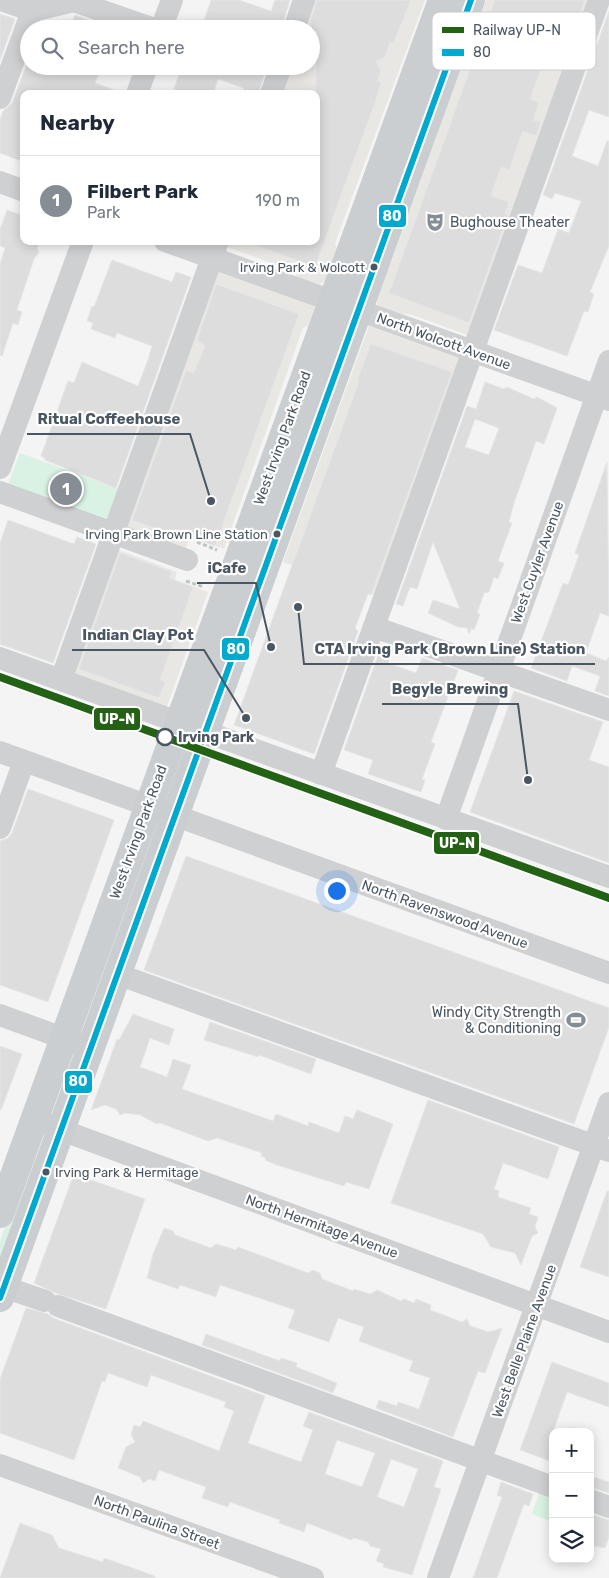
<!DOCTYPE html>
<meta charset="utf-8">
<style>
:root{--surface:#fff;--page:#f6f6f7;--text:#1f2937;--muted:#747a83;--line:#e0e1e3;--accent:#868d94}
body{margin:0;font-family:Rubik,sans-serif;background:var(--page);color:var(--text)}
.controls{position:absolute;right:15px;bottom:15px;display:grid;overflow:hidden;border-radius:10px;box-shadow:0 2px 12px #0003}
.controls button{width:45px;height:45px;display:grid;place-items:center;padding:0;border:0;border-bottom:1px solid var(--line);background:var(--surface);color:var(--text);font:25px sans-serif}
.you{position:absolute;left:336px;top:890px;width:18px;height:18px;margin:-12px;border:4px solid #fff;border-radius:50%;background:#1a73e8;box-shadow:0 0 0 8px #1a73e833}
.badge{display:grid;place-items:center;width:32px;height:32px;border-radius:50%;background:var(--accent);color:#fff;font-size:16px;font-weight:700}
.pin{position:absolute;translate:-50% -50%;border:2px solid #fff;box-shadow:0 1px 5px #0006}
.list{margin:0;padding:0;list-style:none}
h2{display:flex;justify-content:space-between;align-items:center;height:65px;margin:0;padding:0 20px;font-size:21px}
h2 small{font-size:16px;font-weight:400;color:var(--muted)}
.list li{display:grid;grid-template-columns:32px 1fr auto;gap:15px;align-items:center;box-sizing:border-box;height:90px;padding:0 20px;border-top:1px solid var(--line)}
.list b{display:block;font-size:19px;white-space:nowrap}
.list p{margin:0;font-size:16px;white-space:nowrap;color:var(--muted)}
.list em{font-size:16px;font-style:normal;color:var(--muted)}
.icon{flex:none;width:28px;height:28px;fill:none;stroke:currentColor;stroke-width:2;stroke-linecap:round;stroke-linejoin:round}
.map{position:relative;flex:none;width:609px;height:1578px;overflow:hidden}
.search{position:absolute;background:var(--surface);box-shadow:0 2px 12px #0003;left:20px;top:20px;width:300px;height:55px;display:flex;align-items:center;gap:12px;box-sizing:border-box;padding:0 18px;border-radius:28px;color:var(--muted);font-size:19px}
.panel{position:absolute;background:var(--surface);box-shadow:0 2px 12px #0003;left:20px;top:90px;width:300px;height:155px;border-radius:10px}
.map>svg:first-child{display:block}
.commercial{fill:#e8e7e3}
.green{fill:#d9f2e3}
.building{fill:#ddddde;stroke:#e5e6e7;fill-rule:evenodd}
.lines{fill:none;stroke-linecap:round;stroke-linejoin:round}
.path{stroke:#bcc7c4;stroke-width:3;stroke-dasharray:4 2.5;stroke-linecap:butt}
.minor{stroke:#ced0d2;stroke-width:22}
.major{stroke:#caced1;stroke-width:28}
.bus-1-casing{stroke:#fff;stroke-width:10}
.bus-1{stroke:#00a9ce;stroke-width:6}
.rail-1-casing{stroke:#fff;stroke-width:11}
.rail-1{stroke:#236214;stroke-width:8}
.bus-dot{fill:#4a5661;stroke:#fff;stroke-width:2}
.stop-dot{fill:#fff;stroke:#4a5661;stroke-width:2.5}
.labels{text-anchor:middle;stroke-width:4.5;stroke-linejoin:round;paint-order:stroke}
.bus-label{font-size:13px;fill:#4a5661;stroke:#fff;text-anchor:end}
.poi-label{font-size:14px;fill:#4a5661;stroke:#fff;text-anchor:start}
.street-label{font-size:14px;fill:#4a5661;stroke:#fff}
.stop-label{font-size:14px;font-weight:bold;fill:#4a5661;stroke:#fff;text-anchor:start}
.key{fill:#fff;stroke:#c9ccd0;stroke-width:1}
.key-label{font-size:14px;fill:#4a5661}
.leader{fill:none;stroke:#4a5661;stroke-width:2}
.callout-dot{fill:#4a5661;stroke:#fff;stroke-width:2}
.callout-label{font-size:15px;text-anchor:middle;font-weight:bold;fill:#4a5661;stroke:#fff;stroke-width:4.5;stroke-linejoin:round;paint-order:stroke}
.line-badge{stroke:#fff;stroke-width:2}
.badge-label{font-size:14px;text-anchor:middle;font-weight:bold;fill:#fff}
</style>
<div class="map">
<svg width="609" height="1578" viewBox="0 0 609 1578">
<rect width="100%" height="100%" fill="#f4f4f4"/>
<path class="commercial" d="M309,0H425L335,243L338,253L327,280L320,284L298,278L294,271L221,245L223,241H316V94H276L286,66H311V29H299Z
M486,0H605L478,339L410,314H403L382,308L377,304L375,297L384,268L391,263Z
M209,266L312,302L315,309L312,324L303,328L224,549L190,537L182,558L113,533Z
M369,326L469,362L384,599L283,562Z
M113,548L177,572L175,580L208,592L166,709L69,675Z"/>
<path class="green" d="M20,453L124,491L112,525L7,487Z
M30,1156L39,1159L0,1267V1241Z
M539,1493L553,1498V1522L532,1514Z"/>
<path class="building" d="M211,0H239L271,11L275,0H290L281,29H201Z
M317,0H411L393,44L390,42L385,57L376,62L381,70L377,81L381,82L376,100L315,267L249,243V241H316V31L311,40V19Z
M495,0H585L562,65L545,59L530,99L539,103L533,120L541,122L536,136L523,131L509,170L501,167L491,196L509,202L505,214L508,215L469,323L389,293L482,36L479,31L485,27Z
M609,11V117L589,110L572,156L598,166L607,141H609V246L590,292L594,294L588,312L584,311L567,356L494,330L518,265L542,273L558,229L569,233L581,201L555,193L552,199L543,195Z
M0,14L15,19L0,60Z
M75,15L114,29H88L72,23Z
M29,58V66H35L60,75L63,66H102L95,83L120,92L119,94H24V162L0,153V120L3,111L12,103Z
M182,66H267L258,94H242L244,88L218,79L213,94H178L179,91L174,89Z
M7,210L24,216V241H40L37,248L39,252L34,259L17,310L22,312L18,325L13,323L2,356L0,355V264L5,248L0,246V229Z
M112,260L172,282L176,272L191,277L116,488L45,460V458L41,456L68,381L74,383L82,362L138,386L148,360L152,346L117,333L115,338L91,329L93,323L87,321L92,306L94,307Z
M216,284L299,314L215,546L186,535L185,539L132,520L186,370L194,373L205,346L197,340Z
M371,344L452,372L371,595L368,594L355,628L358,631L314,754L234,725L359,381L357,380Z
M485,382L504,389L507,387L534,399L537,397L557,408L544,444L536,441L514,503L509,522L512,523L498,561L504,563L498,579L494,577L489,592L484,593L477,613L480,614L474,630L471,629L469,634L467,628L458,627L428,613L433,600L460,609L433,542L417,589L410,587L403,606L396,604L467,406L476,409ZM475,419L499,428L489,455L465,447Z
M607,462L609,616L600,613L586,653L606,661L609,657V696L595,691L600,676L572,666L567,681L531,668L563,583L568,585L579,555L575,553Z
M8,520L74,544L77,537L96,544L53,663L0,644V543Z
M120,553L172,572L169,578L193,587L160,680L165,682L159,698L79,669Z
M382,644L394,648L388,663L416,673L422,658L458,670L431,742L435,744L422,779L425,780L421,792L368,774L373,760L344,750Z
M514,691L603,722L589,760L609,767V863L470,812Z
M28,789L114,820L48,1002L0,985V841L8,838L12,833Z
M186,856L609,1008V1027L574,1124L144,970Z
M133,1014L174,1029L169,1045L150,1038L140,1067L167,1077L173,1059L191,1065L182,1089L273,1121L276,1114L308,1126L309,1122L339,1133L345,1116L353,1119L357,1110L393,1124L369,1189L346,1182L344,1186L277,1165L265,1160L266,1158L261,1156L262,1153L217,1138L208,1141L160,1123L157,1124L140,1115L125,1113L120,1115L116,1109L105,1105L91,1110L117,1039L119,1040Z
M210,1022L316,1059L311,1074L259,1055L258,1057L204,1040Z
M0,1046L22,1054L1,1110H0Z
M428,1100L559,1147L548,1179L503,1163L494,1189L499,1191L498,1197L531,1208L529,1214L538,1217L535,1227L538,1233L532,1236L521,1265L515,1253L491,1247L483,1234L391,1203Z
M74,1174L145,1199L106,1309L55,1293L34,1283Z
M607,1191H609V1277L580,1267Z
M164,1228L173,1231L175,1235L211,1248L216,1244L236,1250L238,1247L308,1273L313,1270L320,1273L322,1279L353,1291L354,1289L370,1294L377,1290L401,1301L404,1299L414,1303L416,1299L431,1305L430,1310L462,1322L467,1319L470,1326L489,1332L502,1328L485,1373L478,1371L453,1437L376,1408L379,1400L397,1406L398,1402L419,1409L430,1378L409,1371L413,1361L359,1341L364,1327L338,1318L329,1342L288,1328L295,1310L220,1285L216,1297L180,1285L178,1289L147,1278L153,1254Z
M26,1308L48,1314L53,1318L265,1396L248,1443L301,1462L313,1430L303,1426L309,1412L443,1461L434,1487L441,1489L412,1575L383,1567L384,1564L376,1561L381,1549L370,1546L368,1542L354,1538L351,1540L307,1523L304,1532L279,1523L280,1520L230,1502L228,1507L202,1498L206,1487L159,1470L155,1481L149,1479L143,1483L140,1477L118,1468L126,1447L135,1442L131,1434L134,1425L140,1427L143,1421L219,1451L234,1411L224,1407L226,1402L151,1375L147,1387L108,1373L105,1382L102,1381L74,1460L0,1433V1379ZM337,1440L375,1453L362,1487L325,1474ZM391,1459L418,1469L404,1507L377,1497Z
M206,1334L280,1361L281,1358L297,1363L296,1367L337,1383L333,1393L202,1345Z
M552,1362L609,1383V1407L567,1392L553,1432V1462L520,1450Z
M590,1476L609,1482V1493L590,1487Z
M501,1482L533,1494L529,1506L524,1504L497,1578H473L502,1497L497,1495Z
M590,1514L609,1520V1537L605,1548L590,1545Z
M20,1523L52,1535L59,1548L103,1562L104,1558L155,1576V1578H0Z"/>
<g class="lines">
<path class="path" d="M197,542L217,550
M186,581L204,587"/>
<path class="minor" d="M1,0L32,11L74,1L154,29
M161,29L172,0
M294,29L304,0
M137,94L147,66
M271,94L281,66
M0,98L32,11
M0,182L24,191
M165,241L609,400
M0,468L83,241
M0,492L187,560
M374,627L609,710
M0,658L609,877
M61,680L218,241
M0,752L609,973
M321,774L599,0
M446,819L609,361
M0,828L24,761
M117,974L609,1151
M0,1015L90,1048
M45,1124L609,1332
M4,1287L45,1301
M58,1306L553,1487
M0,1465L313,1578
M590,1500L609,1507
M438,1578L609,1103"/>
<path class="major" d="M0,1214L442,0
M0,1298L471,0"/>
<g class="bus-1-casing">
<path id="bus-1" d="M0,1298L471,0"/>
</g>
<use href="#bus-1" class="bus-1"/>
<g class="rail-1-casing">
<path id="rail-1" d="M0,677L609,898"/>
</g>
<use href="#rail-1" class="rail-1"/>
</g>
<defs>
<g id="theatre-bare" transform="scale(1.5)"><path d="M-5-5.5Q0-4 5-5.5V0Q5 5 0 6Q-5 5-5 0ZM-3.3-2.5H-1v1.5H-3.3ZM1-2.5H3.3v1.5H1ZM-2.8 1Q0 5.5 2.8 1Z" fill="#868d94" stroke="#fff" stroke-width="2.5" paint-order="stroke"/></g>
<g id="stadium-bare" transform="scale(1.5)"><path d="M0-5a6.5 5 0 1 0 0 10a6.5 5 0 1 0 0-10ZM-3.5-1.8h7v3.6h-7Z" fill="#868d94" stroke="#fff" stroke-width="2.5" paint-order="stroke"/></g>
</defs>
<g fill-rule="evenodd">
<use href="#theatre-bare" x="435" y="222"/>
<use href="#stadium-bare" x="576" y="1020"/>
</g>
<g class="bus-dot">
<circle cx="374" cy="267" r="4.5"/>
<circle cx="277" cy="534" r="4.5"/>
<circle cx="46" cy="1172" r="4.5"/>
</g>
<circle class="stop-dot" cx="165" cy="737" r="8"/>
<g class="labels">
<g class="bus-label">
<text x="365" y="272">Irving Park &amp; Wolcott</text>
<text x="268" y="539">Irving Park Brown Line Station</text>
<text x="55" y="1177" text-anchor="start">Irving Park &amp; Hermitage</text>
</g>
<g class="poi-label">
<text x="450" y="227">Bughouse Theater</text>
<text x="561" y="1017" text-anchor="end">Windy City Strength<tspan x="561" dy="16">&amp; Conditioning</tspan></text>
</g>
<g class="street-label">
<text transform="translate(444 341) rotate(20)" y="5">North Wolcott Avenue</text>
<text transform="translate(282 438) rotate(-70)" y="5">West Irving Park Road</text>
<text transform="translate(537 562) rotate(-70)" y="5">West Cuyler Avenue</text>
<text transform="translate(138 832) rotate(-70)" y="5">West Irving Park Road</text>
<text transform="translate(445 914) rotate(20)" y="5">North Ravenswood Avenue</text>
<text transform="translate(322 1226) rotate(20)" y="5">North Hermitage Avenue</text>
<text transform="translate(524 1341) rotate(-70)" y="5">West Belle Plaine Avenue</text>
<text transform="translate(157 1522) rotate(20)" y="5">North Paulina Street</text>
</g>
<g class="stop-label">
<text x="178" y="742">Irving Park</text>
</g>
</g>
<rect x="432" y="12" width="164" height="58" rx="8" class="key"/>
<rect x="442" y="27" width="22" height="6" fill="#236214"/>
<rect x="442" y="49" width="22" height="7" fill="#00a9ce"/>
<g class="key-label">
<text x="473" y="35">Railway UP-N</text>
<text x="473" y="57">80</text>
</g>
<path class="leader" d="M211 501L190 434H27M271 647L256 583H197M246 718L204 650H72M298 607L304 664H595M528 780L518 704H382"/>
<g class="callout-dot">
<circle cx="211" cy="501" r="5"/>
<circle cx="271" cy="647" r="5"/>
<circle cx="246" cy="718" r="5"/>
<circle cx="298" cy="607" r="5"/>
<circle cx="528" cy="780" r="5"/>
</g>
<g class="callout-label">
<text x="109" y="424">Ritual Coffeehouse</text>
<text x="227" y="573">iCafe</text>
<text x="138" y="640">Indian Clay Pot</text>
<text x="450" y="654">CTA Irving Park (Brown Line) Station</text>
<text x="450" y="694">Begyle Brewing</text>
</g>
<g class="line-badge">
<rect x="378" y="204" width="29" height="24" rx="5" fill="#00a9ce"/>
<rect x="221" y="637" width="29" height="24" rx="5" fill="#00a9ce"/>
<rect x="93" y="707" width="48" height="24" rx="5" fill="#236214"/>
<rect x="433" y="831" width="47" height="24" rx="5" fill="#236214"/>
<rect x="64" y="1070" width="29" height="24" rx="5" fill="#00a9ce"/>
</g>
<g class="badge-label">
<text x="392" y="221">80</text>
<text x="236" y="654">80</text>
<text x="117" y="724">UP-N</text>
<text x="457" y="848">UP-N</text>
<text x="78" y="1086">80</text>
</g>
</svg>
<div class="controls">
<button>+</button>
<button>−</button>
<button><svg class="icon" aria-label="layers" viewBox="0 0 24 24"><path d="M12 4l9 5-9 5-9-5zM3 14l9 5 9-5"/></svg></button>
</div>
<div class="you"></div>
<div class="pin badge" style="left:66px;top:489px">1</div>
<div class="search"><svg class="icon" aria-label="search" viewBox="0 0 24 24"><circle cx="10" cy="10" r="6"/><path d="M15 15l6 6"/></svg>Search here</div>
<section class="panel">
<h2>Nearby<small></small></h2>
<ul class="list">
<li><span class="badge">1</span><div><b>Filbert Park</b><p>Park</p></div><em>190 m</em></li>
</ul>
</section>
</div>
